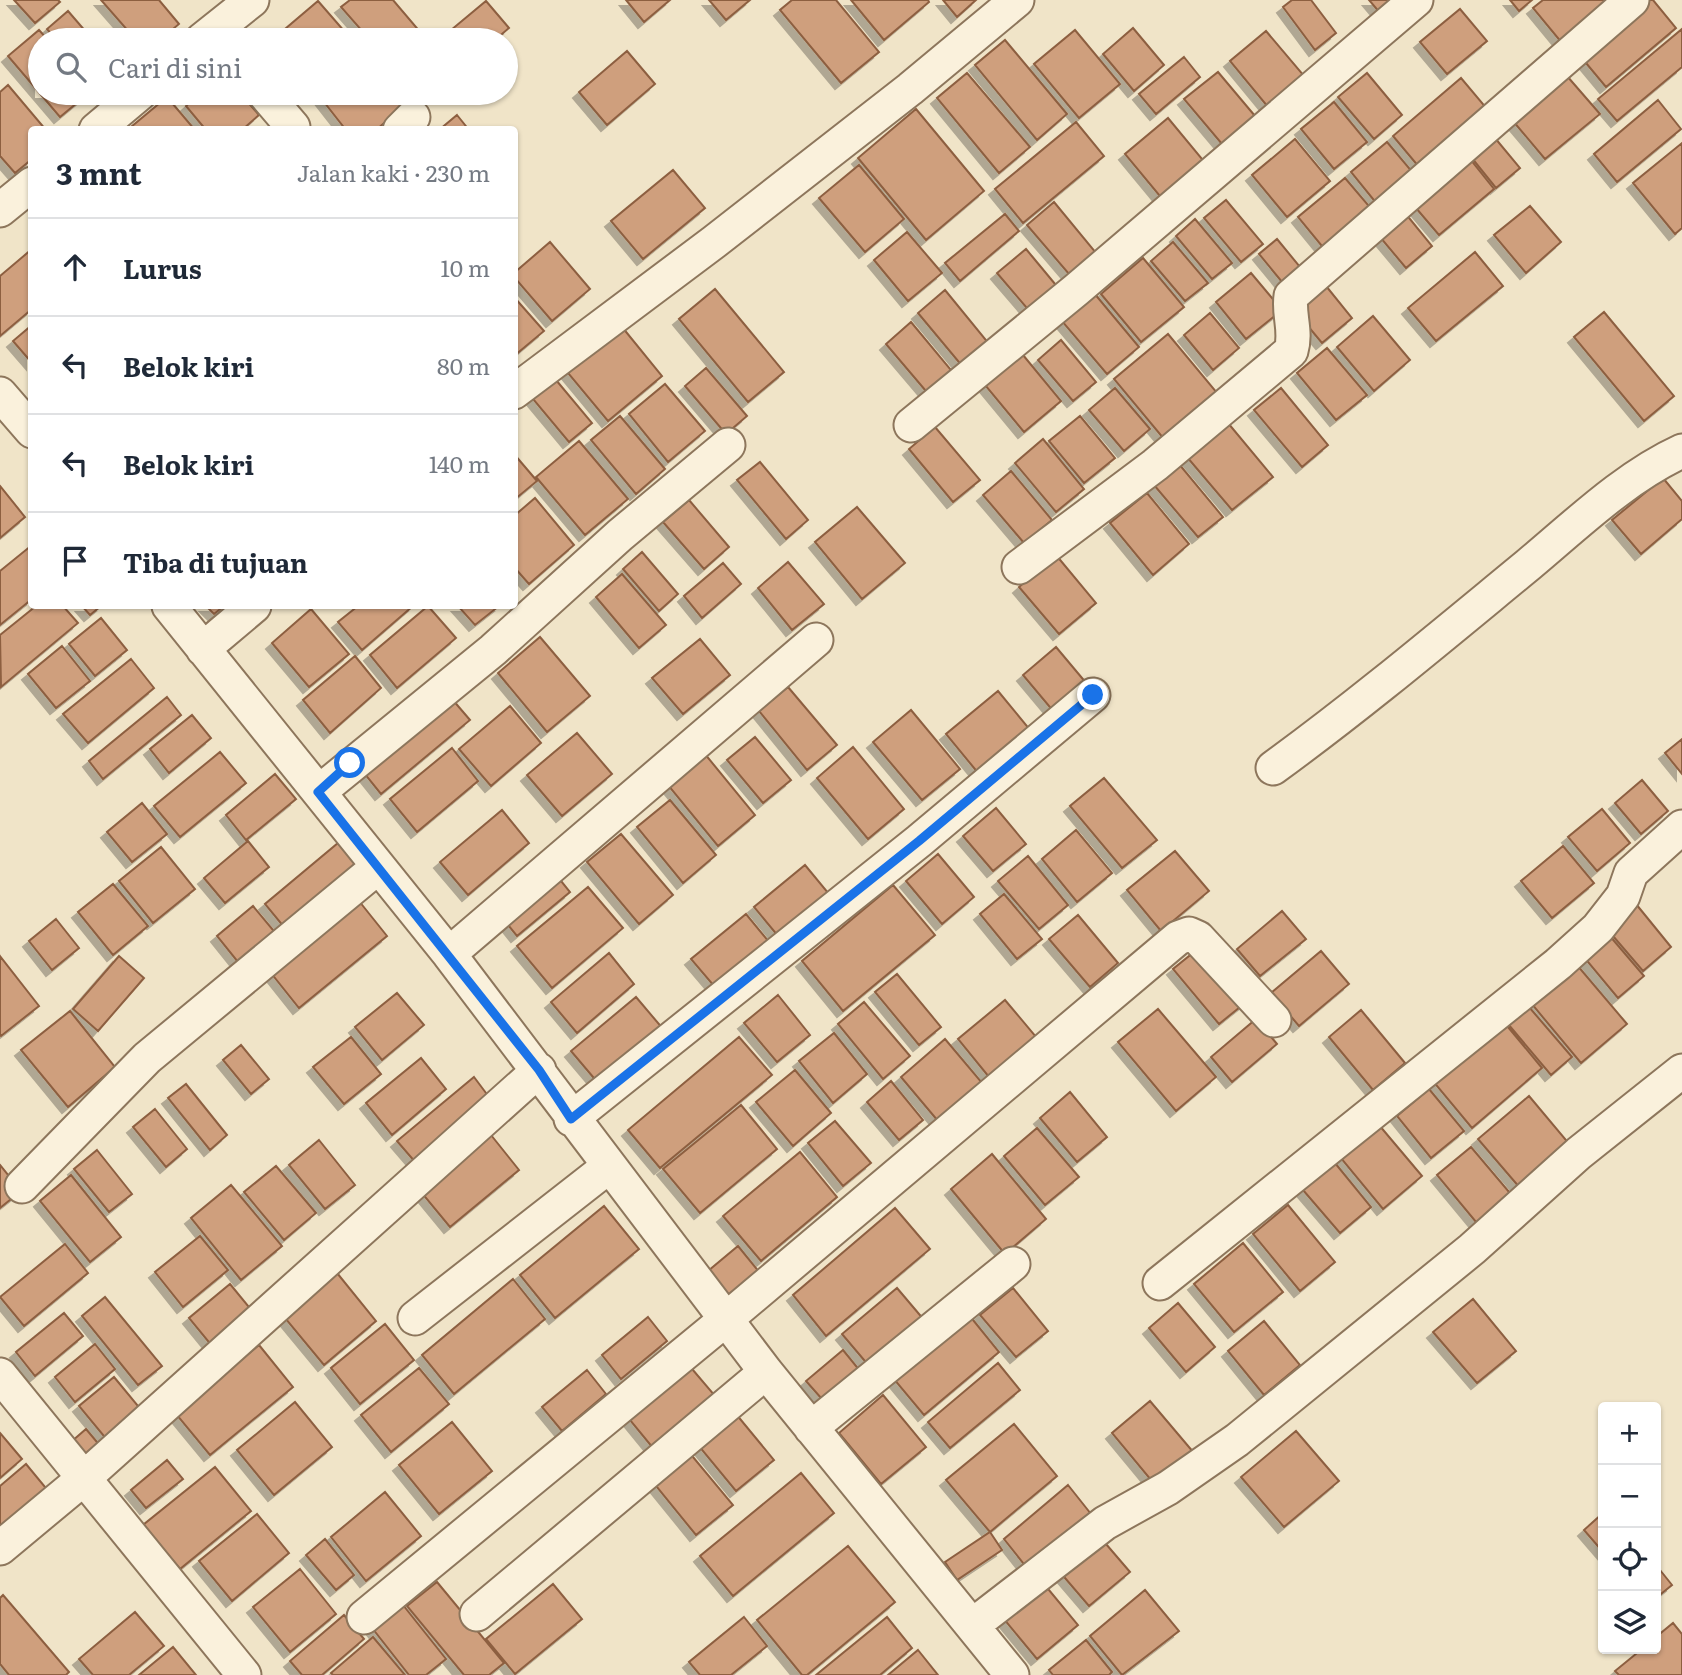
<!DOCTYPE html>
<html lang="id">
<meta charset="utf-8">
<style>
:root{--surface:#fff;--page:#f2f2f3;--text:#1f2937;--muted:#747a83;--line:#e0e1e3}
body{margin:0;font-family:Literata,serif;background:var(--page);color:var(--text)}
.controls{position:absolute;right:21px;bottom:21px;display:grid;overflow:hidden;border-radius:7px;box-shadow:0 2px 5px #0004}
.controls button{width:63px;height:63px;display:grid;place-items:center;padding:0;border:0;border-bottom:2px solid var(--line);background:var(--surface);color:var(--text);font:35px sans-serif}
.stop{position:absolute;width:21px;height:21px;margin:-16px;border:5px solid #1a73e8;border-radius:50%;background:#fff}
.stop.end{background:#1a73e8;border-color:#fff;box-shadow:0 2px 7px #0008}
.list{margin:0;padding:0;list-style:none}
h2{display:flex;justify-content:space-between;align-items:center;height:91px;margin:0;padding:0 28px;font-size:30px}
h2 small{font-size:23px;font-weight:400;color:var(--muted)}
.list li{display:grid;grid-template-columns:46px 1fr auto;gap:21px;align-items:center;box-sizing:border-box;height:98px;padding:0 28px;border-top:2px solid var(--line)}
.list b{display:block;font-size:26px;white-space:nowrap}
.list em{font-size:23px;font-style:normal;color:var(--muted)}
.icon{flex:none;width:38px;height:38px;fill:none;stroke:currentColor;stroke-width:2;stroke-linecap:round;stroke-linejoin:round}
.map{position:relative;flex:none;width:1682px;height:1675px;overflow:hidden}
.search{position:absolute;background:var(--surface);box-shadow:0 2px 5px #0004;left:28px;top:28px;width:490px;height:77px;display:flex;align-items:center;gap:18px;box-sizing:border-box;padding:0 24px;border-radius:38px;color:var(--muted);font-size:26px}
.panel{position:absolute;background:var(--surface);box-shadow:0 2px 5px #0004;left:28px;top:126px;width:490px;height:483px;border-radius:7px}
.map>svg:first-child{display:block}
.building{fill:#cf9f7d;stroke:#8d5f41;stroke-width:2;filter:url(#shadow)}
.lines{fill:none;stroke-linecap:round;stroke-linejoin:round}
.minor-casing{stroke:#8d765c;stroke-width:37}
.minor{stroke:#faf1dc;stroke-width:33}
.route{stroke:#1a73e8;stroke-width:9}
</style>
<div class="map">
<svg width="1682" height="1675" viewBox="0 0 1682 1675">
<defs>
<filter id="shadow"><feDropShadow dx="-6" dy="6" stdDeviation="0" flood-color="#0004"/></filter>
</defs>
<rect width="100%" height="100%" fill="#f0e4c8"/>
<path class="building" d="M14,0H58L60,2L35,23Z
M101,0H159L179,24L160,40H136Z
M350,0H393L427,40H370L341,7Z
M626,0H670L644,22Z
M709,0H750L726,20Z
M792,0H836L879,52L841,83L780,10Z
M851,0H928L929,2L884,40Z
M943,0H976L957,17Z
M1292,0H1311L1336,33L1315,50L1283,7Z
M1369,0H1410L1386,20Z
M1510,0H1532L1519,11Z
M1543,0H1614L1562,43L1533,8Z
M1648,0H1653L1676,28L1606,87L1581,57Z
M318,1L352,40H272Z
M486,1L509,28L495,40H460L451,30Z
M1460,9L1487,41L1447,74L1420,42Z
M68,11L93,40H56L47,29Z
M1133,28L1164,65L1134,91L1103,54Z
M1682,29V67L1617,121L1598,99Z
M39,30L48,40H40V93H89L60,117L8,56Z
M1075,30L1120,84L1079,118L1034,64Z
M1266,31L1305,77L1268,107L1230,61Z
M1005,40L1067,114L1037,140L975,65Z
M627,51L655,84L607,125L579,92Z
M1184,57L1200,77L1156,114L1139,94Z
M1218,72L1255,116L1222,144L1184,99Z
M967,73L1030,147L999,173L937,98Z
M1367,73L1402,115L1374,139L1338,97Z
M1567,76L1600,114L1545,159L1513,121Z
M1461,78L1488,110L1419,167L1393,136Z
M8,85L46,130H32V159L15,173L0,156V92Z
M201,93H240L259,115L242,130H206L186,106Z
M317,93H392L404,106L376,130H346Z
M167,97L195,130H133L131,127Z
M1658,100L1681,129L1617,182L1594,154Z
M1334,102L1367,142L1334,169L1301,129Z
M916,109L984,191L926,240L858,158Z
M457,115L469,130H439Z
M1168,118L1212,171L1169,207L1125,154Z
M1076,122L1104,156L1023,223L995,189Z
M1490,132L1520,168L1496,188L1467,152Z
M1295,139L1330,181L1287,217L1252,175Z
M1387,142L1414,174L1377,204L1351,172Z
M1682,143V228L1675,234L1633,183Z
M1466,154L1494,189L1439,235L1410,201Z
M859,165L904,219L865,252L819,198Z
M673,170L705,208L643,259L611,221Z
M1345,178L1374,212L1326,251L1298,217Z
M1226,200L1263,244L1241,262L1204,218Z
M1054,202L1101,259L1075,281L1027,225Z
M1530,206L1561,242L1526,273L1494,235Z
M1401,208L1432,246L1406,268L1375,231Z
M1005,214L1019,231L960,281L945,263Z
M1195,219L1232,263L1212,279L1176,236Z
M907,232L942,273L908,301L874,260Z
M1277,239L1305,273L1287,288L1259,254Z
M550,242L590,289L552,321L514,277V273Z
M1173,242L1208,283L1185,301L1151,261Z
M32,249V309L0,336V276Z
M1026,249L1060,290L1032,314L997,273Z
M1475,252L1503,286L1436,341L1408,308Z
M1143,258L1184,307L1141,342L1101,294Z
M1251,273L1282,310L1246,339L1216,302Z
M1322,281L1352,318L1322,343L1292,307Z
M715,289L784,372L748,402L679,319Z
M945,290L990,345L963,367L918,313Z
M1094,293L1139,347L1107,374L1061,320Z
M514,297L544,331L514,356Z
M1604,312L1674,396L1644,421L1574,337Z
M1210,313L1239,348L1213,370L1184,335Z
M1373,316L1410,360L1374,391L1337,347Z
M618,322L662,376L608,421L563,367Z
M911,322L956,376L931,397L886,344Z
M32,325V363L13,341Z
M1168,334L1218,394L1164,439L1114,379Z
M1061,340L1096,382L1073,401L1038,360Z
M1327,348L1367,395L1336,420L1297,373Z
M1023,355L1061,401L1024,432L985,385Z
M706,368L747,416L726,434L685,386Z
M551,374L592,423L569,442L528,393Z
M665,384L705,431L668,462L629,414Z
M1115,388L1150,429L1124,451L1089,410Z
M1281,388L1328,445L1302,467L1254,410Z
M620,416L665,469L636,494L591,440Z
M1080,416L1115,458L1084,483L1049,441Z
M1228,423L1273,477L1232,510L1187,457Z
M935,427L980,480L953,502L909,449Z
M1043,439L1084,489L1056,512L1015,463Z
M579,441L628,499L585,535L536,477Z
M514,454L537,481L514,500Z
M760,462L808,520L786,539L737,480Z
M1179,464L1223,517L1198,537L1154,485Z
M1011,471L1052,520L1024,543L983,495Z
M1663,478L1682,501V519L1641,554L1612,520Z
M0,486L25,517L0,538Z
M1147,493L1189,544L1153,575L1110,523Z
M535,498L574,545L529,584L514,567V516Z
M689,500L729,547L704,569L663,522Z
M857,507L905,563L862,599L815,542Z
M32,545V599L0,625V571Z
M642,552L678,594L659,611L623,569Z
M1056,555L1096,603L1059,634L1019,587Z
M788,562L824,604L792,630L758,588Z
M723,563L741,584L702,618L684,596Z
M622,574L666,625L639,648L596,597Z
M36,606H63L78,623L1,687L0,635Z
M82,606H101L90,615Z
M206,606H224L214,614Z
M358,606H413L362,650L338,622Z
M428,606L456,638L397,688L370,655Z
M458,606H499L475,625Z
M311,609L349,654L309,687L272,643Z
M101,618L127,650L95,676L69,644Z
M540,637L590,696L547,732L498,673Z
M700,639L730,675L683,714L652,678Z
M62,646L90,681L56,708L28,674Z
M1056,647L1087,684L1054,712L1023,675Z
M355,656L381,688L330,733L303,700Z
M131,659L154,688L88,743L63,714Z
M788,687L837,745L807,770L759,711Z
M998,691L1031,731L979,774L946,734Z
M167,697L181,715L103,779L89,761Z
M452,699L470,720L381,794L364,773Z
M510,706L541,743L491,786L459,749Z
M911,710L960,769L922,800L873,742Z
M192,715L211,738L169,773L150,749Z
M577,733L612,774L562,816L527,775Z
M755,737L791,780L763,803L727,760Z
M1682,739V774L1665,753Z
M853,747L904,809L868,839L817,778Z
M452,748L478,781L417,832L390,799Z
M700,748L755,815L718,846L663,779Z
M220,752L246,783L180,837L154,806Z
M275,774L296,799L246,840L226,815Z
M1104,778L1157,840L1122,868L1070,806Z
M1642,780L1668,811L1641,834L1615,803Z
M670,800L716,855L683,883L637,827Z
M142,803L167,834L132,862L107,832Z
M996,808L1026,844L993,871L963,836Z
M1602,809L1630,843L1597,871L1568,837Z
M502,810L529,843L468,895L440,862Z
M1076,830L1112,873L1077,902L1042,859Z
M621,834L673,895L639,924L587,862Z
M248,841L269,867L225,903L204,878Z
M338,843L358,867L284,927L265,904Z
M1563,846L1594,883L1552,918L1521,881Z
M161,847L195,889L153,923L119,881Z
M1175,851L1209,891L1161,931L1127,890Z
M938,854L974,897L942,924L906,881Z
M1028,856L1068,905L1039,929L998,881Z
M805,865L834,900L783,942L754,907Z
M553,871L570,892L517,936L500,915Z
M113,884L148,926L113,955L78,912Z
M893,885L935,935L843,1011L802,961Z
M588,887L623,928L552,988L517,946Z
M1004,894L1042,939L1017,959L980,914Z
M359,901L387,936L299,1008L271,973Z
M1636,904L1671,947L1643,971L1607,929Z
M253,906L278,936L242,967L217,936Z
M1282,911L1306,939L1260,976L1237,949Z
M746,914L774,948L720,993L691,959Z
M1078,915L1118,963L1090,987L1049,939Z
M56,919L79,948L52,970L29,941Z
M1609,935L1644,976L1618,998L1583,956Z
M1199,948L1245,1003L1219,1024L1173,969Z
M1321,951L1349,984L1299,1026L1271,993Z
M609,953L634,984L577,1033L551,1002Z
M0,956L39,1006L1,1036L0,1034Z
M119,956L144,978L98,1031L73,1009Z
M1577,965L1627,1024L1581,1063L1531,1003Z
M897,974L941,1027L919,1045L875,992Z
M397,993L424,1025L382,1060L355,1027Z
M778,995L810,1035L777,1062L744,1023Z
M636,997L669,1036L604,1090L571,1051Z
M1005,1000L1037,1038L989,1077L958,1039Z
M864,1002L910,1056L883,1079L838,1024Z
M1529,1007L1572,1057L1551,1075L1508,1024Z
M1158,1009L1216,1077L1176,1111L1118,1042Z
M1361,1010L1405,1063L1373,1090L1329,1037Z
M70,1011L115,1067L68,1107L21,1050Z
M1256,1019L1277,1044L1232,1082L1211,1057Z
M1503,1021L1542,1068L1472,1128L1432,1080Z
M834,1033L867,1074L833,1103L799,1061Z
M351,1037L381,1074L344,1104L313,1067Z
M739,1037L772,1075L660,1168L628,1130Z
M945,1039L983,1084L938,1121L901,1077Z
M241,1045L269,1079L251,1094L223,1060Z
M421,1058L446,1089L392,1135L366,1103Z
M795,1070L831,1113L793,1146L756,1102Z
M474,1077L492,1101L416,1163L397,1141Z
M891,1081L923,1120L899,1140L867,1102Z
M186,1084L227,1135L210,1150L168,1098Z
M1429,1089L1464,1131L1431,1158L1397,1116Z
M1070,1092L1107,1137L1077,1162L1040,1118Z
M1529,1096L1571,1146L1520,1188L1478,1139Z
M741,1105L777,1149L700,1213L663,1169Z
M155,1109L187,1149L166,1167L133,1127Z
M835,1121L871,1163L843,1186L808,1143Z
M1379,1125L1422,1176L1383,1209L1340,1157Z
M1037,1128L1079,1177L1045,1205L1004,1156Z
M491,1135L519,1170L450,1227L421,1192Z
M319,1140L355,1185L325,1209L289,1165Z
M1471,1147L1515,1199L1481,1228L1437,1175Z
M97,1150L132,1194L109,1212L74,1169Z
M800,1152L837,1197L761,1261L723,1216Z
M992,1154L1046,1219L1005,1254L951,1189Z
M1335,1163L1371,1207L1340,1233L1303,1190Z
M0,1165L21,1191L0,1208Z
M276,1166L316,1213L284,1240L244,1192Z
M71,1175L121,1237L90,1262L40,1201Z
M231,1185L282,1246L241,1280L191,1218Z
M1288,1205L1335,1262L1300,1291L1253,1234Z
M604,1206L639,1249L555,1318L520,1275Z
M895,1208L930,1249L826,1336L793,1295Z
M200,1236L228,1270L183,1307L155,1272Z
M1243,1243L1283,1292L1234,1332L1194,1284Z
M65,1244L88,1273L24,1326L0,1297Z
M738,1246L764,1278L728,1307L702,1276Z
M333,1268L376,1321L324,1365L280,1312Z
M513,1279L545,1319L454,1394L422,1355Z
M230,1284L258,1318L217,1352L189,1318Z
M897,1288L930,1327L875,1373L842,1334Z
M1013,1288L1048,1331L1016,1357L980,1315Z
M105,1297L162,1366L138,1385L82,1316Z
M1473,1299L1516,1351L1477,1383L1433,1332Z
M1178,1303L1215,1347L1186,1372L1149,1328Z
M64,1313L83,1336L35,1376L16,1352Z
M969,1315L999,1352L924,1415L893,1378Z
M648,1317L667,1341L621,1379L602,1355Z
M1264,1321L1300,1365L1264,1395L1228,1351Z
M385,1324L414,1360L360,1404L331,1368Z
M95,1344L115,1369L75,1402L55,1377Z
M259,1345L293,1387L210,1455L176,1414Z
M843,1350L865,1377L829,1407L806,1381Z
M687,1363L716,1397L653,1448L625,1414Z
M998,1363L1020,1390L950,1448L928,1422Z
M419,1368L449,1404L391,1452L361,1415Z
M587,1370L606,1394L562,1431L542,1407Z
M114,1377L143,1412L108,1441L79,1406Z
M883,1395L926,1447L881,1484L839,1433Z
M1150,1401L1194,1453L1156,1486L1112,1433Z
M295,1402L332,1447L274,1495L237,1450Z
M736,1414L774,1460L736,1491L698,1445Z
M452,1422L492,1471L439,1514L399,1465Z
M1014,1424L1057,1476L990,1532L946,1480Z
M86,1429L107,1454L85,1473L64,1448Z
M1296,1431L1339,1481L1284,1527L1241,1477Z
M0,1433L22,1459L0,1478Z
M688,1451L733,1505L696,1535L652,1481Z
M167,1460L183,1479L146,1508L131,1490Z
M26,1464L50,1493L0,1529V1486Z
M215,1467L251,1511L180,1569L143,1525Z
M801,1473L834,1513L733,1596L700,1556Z
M1068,1485L1095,1519L1031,1573L1004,1539Z
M385,1492L421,1536L366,1581L331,1537Z
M1603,1513V1552L1584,1530Z
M257,1514L289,1553L232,1601L199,1561Z
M990,1532L1002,1550L957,1580L945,1562Z
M1100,1537L1130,1572L1089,1606L1059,1571Z
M325,1539L354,1575L336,1590L306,1555Z
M848,1546L895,1602L807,1675H802L757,1620Z
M1656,1565L1672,1585L1656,1598Z
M300,1569L336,1614L290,1652L253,1607Z
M437,1582L504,1663L489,1675H464L407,1606Z
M553,1584L582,1619L515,1674L486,1639Z
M1044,1584L1078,1625L1037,1659L1003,1618Z
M1145,1590L1179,1631L1122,1675L1090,1636Z
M3,1595L69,1672L66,1675H9L0,1664V1598Z
M399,1600L446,1659L426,1675H409L369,1624Z
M135,1612L164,1646L129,1675H93L79,1659Z
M344,1615L364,1639L322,1675H302L290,1661Z
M744,1617L767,1646L731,1675H700L689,1662Z
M887,1617L912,1648L880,1675H816Z
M1673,1623L1682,1634V1675H1619L1615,1671L1642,1649H1656V1637Z
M373,1637L405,1675H333L331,1673Z
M1086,1640L1112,1672L1109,1675H1053L1049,1670Z
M173,1647L196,1675H139Z
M918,1650L938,1675H888Z"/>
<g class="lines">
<g class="minor-casing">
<path id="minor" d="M202,40L252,0
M264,93L293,127
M96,130L140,93
M400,130L413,117
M0,210L32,184
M514,392L714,242L910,89L1017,0
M0,394L32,431
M911,425L1076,290L1416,0
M1019,567L1155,465L1291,351C1297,331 1288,315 1291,296L1632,0
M169,606L449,954L766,1372L1012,1675
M203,649L254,606
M1273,768C1361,704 1444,634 1528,565C1576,525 1625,477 1682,451
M319,792L493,650L620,535L728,445
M449,954L816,640
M571,1119L919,841L1093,695
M22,1186L147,1058L378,867
M1160,1283L1558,964L1598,928L1623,896L1631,873L1682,827
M415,1318L608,1167
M0,1375L244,1675
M811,1428L1013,1264
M0,1548L83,1479L539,1070
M477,1614L766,1372
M364,1617L725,1320L1178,938L1189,934L1198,938L1274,1020
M973,1625L1105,1523L1168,1488L1237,1440L1472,1249L1579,1153L1682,1071"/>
</g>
<use href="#minor" class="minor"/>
</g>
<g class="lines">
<path class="route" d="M350,763L318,792L539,1070L571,1119L919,841L1093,695"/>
</g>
</svg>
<div class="controls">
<button>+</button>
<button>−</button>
<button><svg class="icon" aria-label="locate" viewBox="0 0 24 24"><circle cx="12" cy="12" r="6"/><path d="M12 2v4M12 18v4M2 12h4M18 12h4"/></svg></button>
<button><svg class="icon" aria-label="layers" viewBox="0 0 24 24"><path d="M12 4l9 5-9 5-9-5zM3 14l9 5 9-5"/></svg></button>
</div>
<div class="stop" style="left:350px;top:763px"></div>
<div class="stop end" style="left:1093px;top:695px"></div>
<div class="search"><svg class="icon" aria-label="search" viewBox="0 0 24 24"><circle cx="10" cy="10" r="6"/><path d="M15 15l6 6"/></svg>Cari di sini</div>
<section class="panel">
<h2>3 mnt<small>Jalan kaki · 230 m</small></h2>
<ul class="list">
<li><svg class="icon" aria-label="ahead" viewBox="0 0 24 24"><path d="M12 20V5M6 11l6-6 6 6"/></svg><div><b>Lurus</b></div><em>10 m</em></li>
<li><svg class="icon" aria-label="left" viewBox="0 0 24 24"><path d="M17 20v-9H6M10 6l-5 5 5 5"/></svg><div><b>Belok kiri</b></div><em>80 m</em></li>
<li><svg class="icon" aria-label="left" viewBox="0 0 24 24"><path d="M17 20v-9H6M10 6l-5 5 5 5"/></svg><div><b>Belok kiri</b></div><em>140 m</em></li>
<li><svg class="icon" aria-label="arrive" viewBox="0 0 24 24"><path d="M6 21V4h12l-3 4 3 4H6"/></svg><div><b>Tiba di tujuan</b></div></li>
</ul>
</section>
</div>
